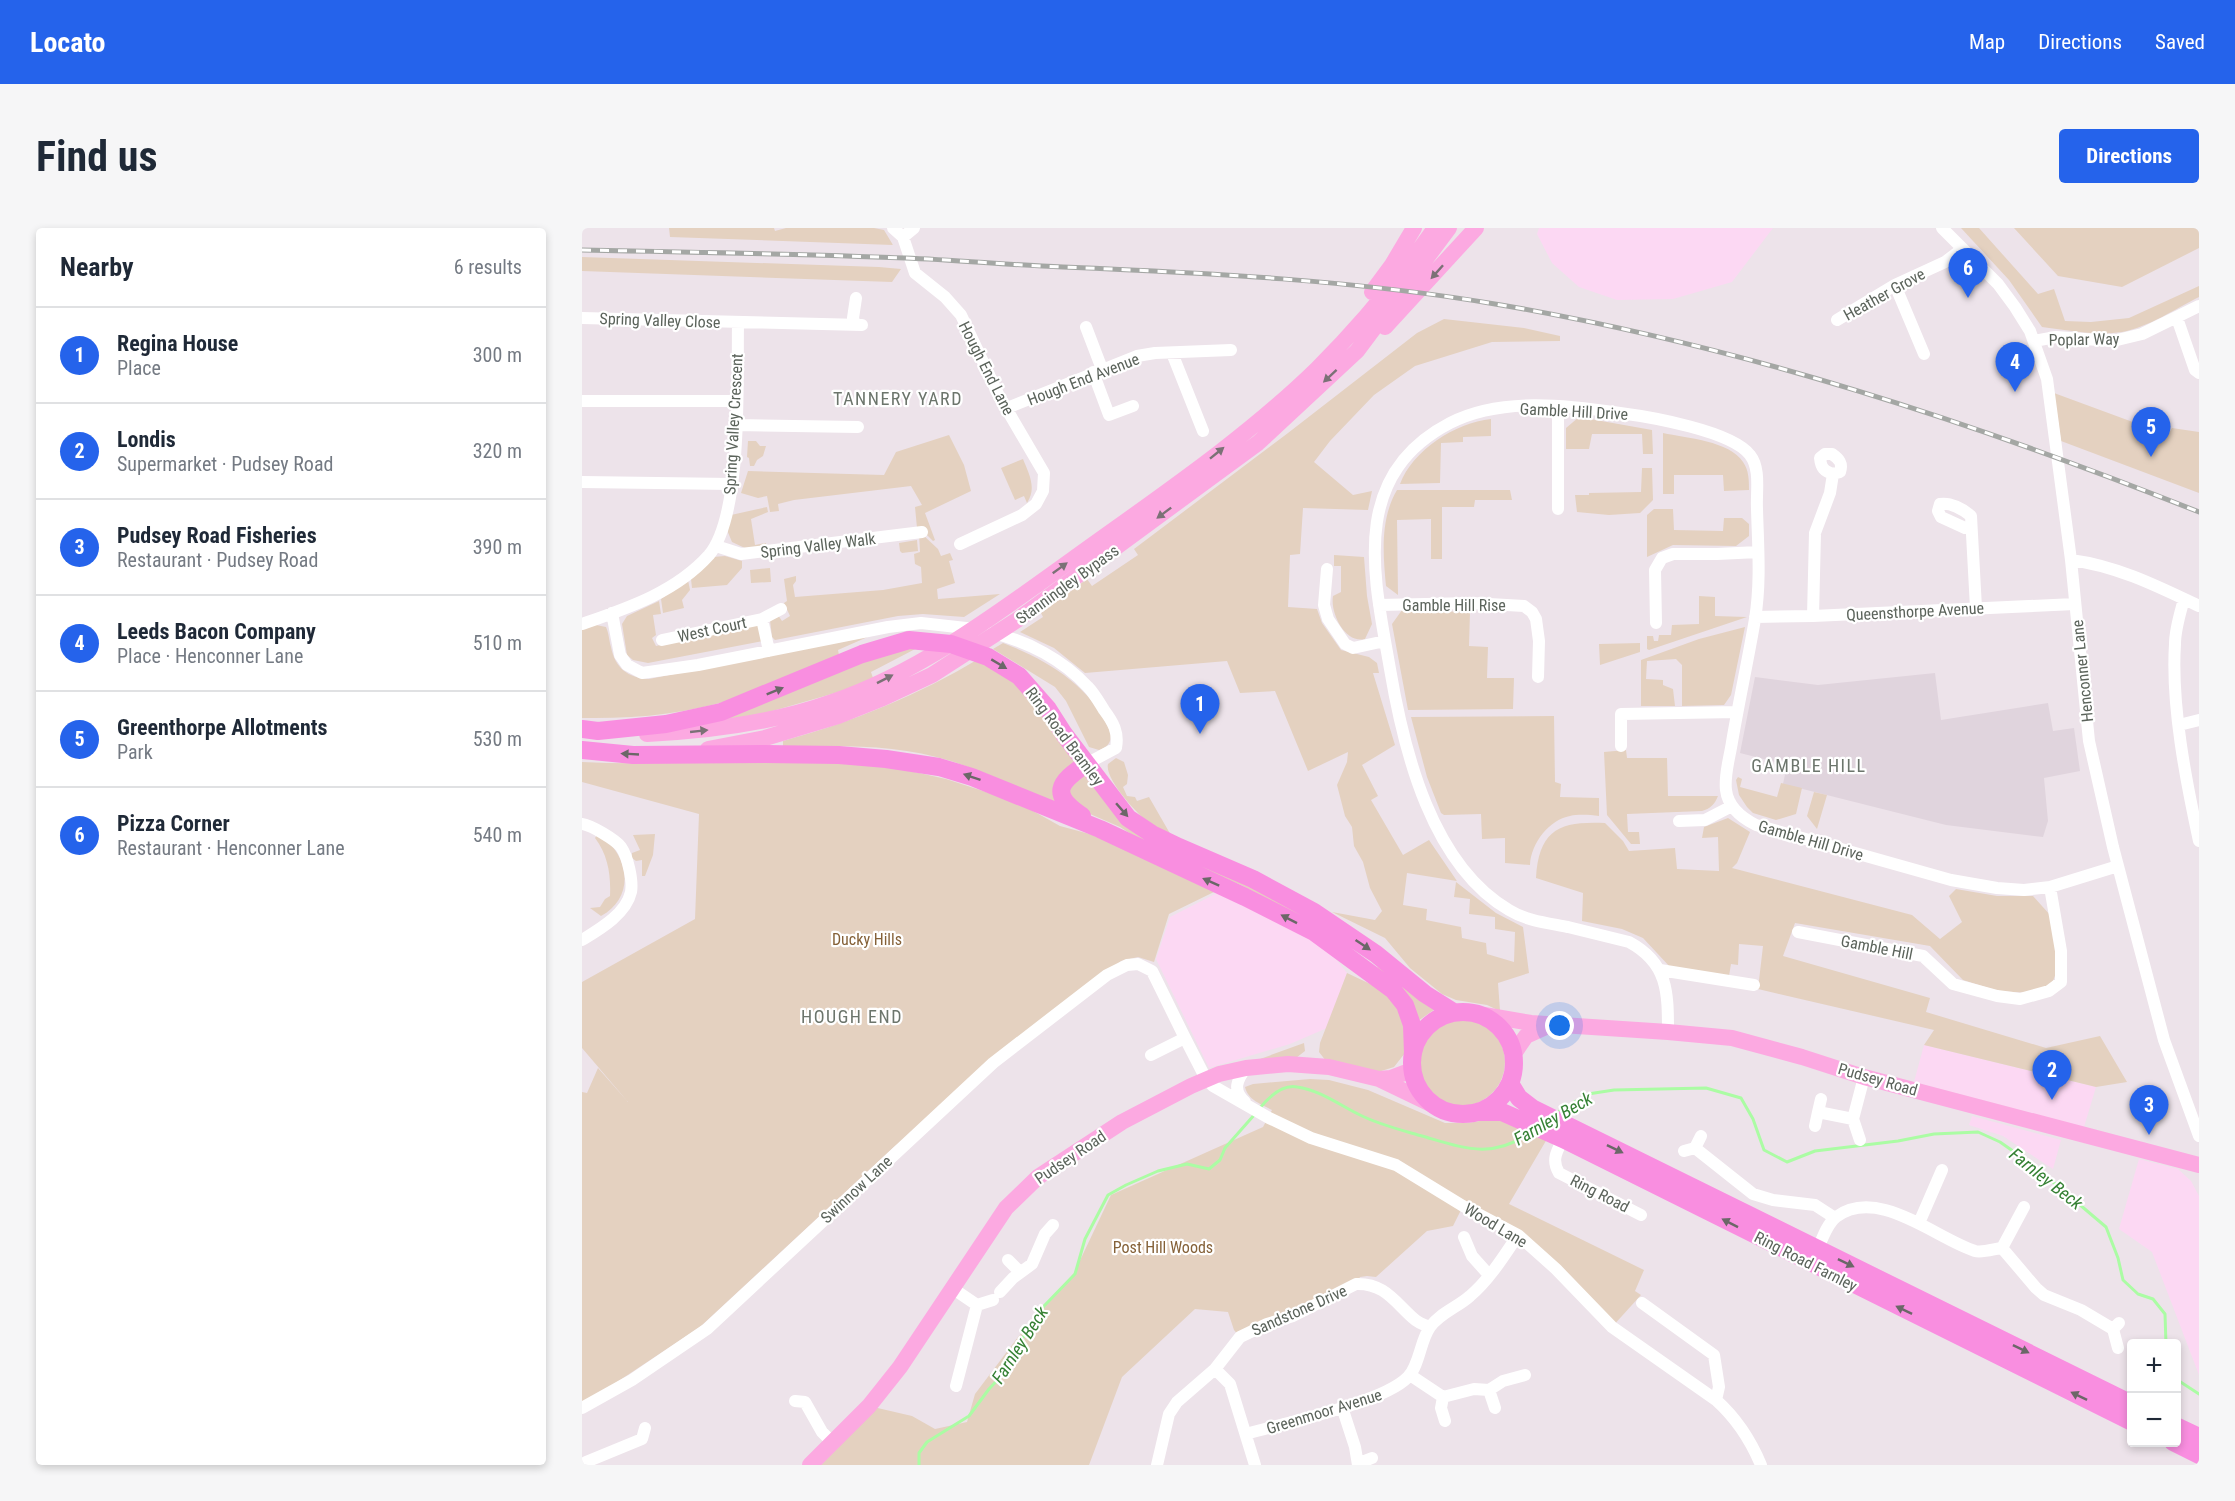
<!DOCTYPE html>
<meta charset="utf-8">
<style>
:root{--surface:#fff;--page:#f6f6f7;--text:#1f2937;--muted:#747a83;--line:#e0e1e3;--accent:#2563eb}
body{margin:0;font-family:"Roboto Condensed",sans-serif;background:var(--page);color:var(--text)}
.controls{position:absolute;right:18px;bottom:18px;display:grid;overflow:hidden;border-radius:6px;box-shadow:0 3px 9px #0003}
.controls button{width:54px;height:54px;display:grid;place-items:center;padding:0;border:0;border-bottom:2px solid var(--line);background:var(--surface);color:var(--text);font:30px sans-serif}
.you{position:absolute;left:978px;top:798px;width:21px;height:21px;margin:-15px;border:4px solid #fff;border-radius:50%;background:#1a73e8;box-shadow:0 0 0 9px #1a73e833}
.badge{display:grid;place-items:center;width:39px;height:39px;border-radius:50%;background:var(--accent);color:#fff;font-size:20px;font-weight:700}
.pin{position:absolute;translate:-50% -50px;filter:drop-shadow(0 2px 3px #0008)}
.pin::after{content:'';position:absolute;top:32px;width:21px;height:18px;background:inherit;clip-path:polygon(0 0,100% 0,50% 100%)}
.list{margin:0;padding:0;list-style:none}
h2{display:flex;justify-content:space-between;align-items:center;height:78px;margin:0;padding:0 24px;font-size:26px}
h2 small{font-size:20px;font-weight:400;color:var(--muted)}
.list li{display:grid;grid-template-columns:39px 1fr auto;gap:18px;align-items:center;box-sizing:border-box;height:96px;padding:0 24px;border-top:2px solid var(--line)}
.list b{display:block;font-size:22px;white-space:nowrap}
.list p{margin:0;font-size:20px;white-space:nowrap;color:var(--muted)}
.list em{font-size:20px;font-style:normal;color:var(--muted)}
.map{position:relative;flex:none;width:1617px;height:1237px;overflow:hidden;border-radius:6px}
header{display:flex;align-items:center;gap:36px;box-sizing:border-box;height:84px;padding:0 30px;background:var(--accent);color:#fff}
header strong{font-size:28px}
nav{display:flex;gap:33px;margin-inline-start:auto;font-size:21px}
.intro{display:flex;align-items:center;justify-content:space-between;box-sizing:border-box;height:144px;padding:0 36px}
h1{margin:0;font-size:42px}
.button{padding:15px 27px;border-radius:6px;background:var(--accent);color:#fff;font-size:21px;font-weight:700}
main{display:flex;gap:36px;padding:0 36px}
aside{flex:1;background:var(--surface);border-radius:6px;box-shadow:0 3px 9px #0003}
.map>svg:first-child{display:block}
.commercial{fill:#fcd8f3}
.education{fill:#e0d4dd}
.green{fill:#e4d1c0}
.lines{fill:none;stroke-linecap:round;stroke-linejoin:round}
.stream{stroke:#abfca4;stroke-width:3}
.minor{stroke:#fff;stroke-width:12}
.major{stroke:#fca9e1;stroke-width:16}
.highway{stroke:#f98ee0;stroke-width:18}
.rail-casing{stroke:#a4a7a4;stroke-width:5}
.rail{stroke:#fff;stroke-width:3;stroke-dasharray:9;stroke-linecap:butt}
.oneway{fill:#7b7176}
.oneway2{fill:#6b6768}
.labels{text-anchor:middle;stroke-width:4.5;stroke-linejoin:round;paint-order:stroke}
.street-label{font-size:16px;fill:#5b635b;stroke:#fff}
.park-label{font-size:16px;fill:#856138;stroke:#fff}
.neighbourhood-label{font-size:18px;letter-spacing:1.5px;fill:#6c756c;stroke:#fff}
.water-label{font-size:18px;font-style:italic;fill:#358134;stroke:#fff}
</style>
<header>
<strong>Locato</strong>
<nav><a>Map</a><a>Directions</a><a>Saved</a></nav>
</header>
<div class="intro"><h1>Find us</h1><a class="button">Directions</a></div>
<main>
<aside>
<h2>Nearby<small>6 results</small></h2>
<ul class="list">
<li><span class="badge">1</span><div><b>Regina House</b><p>Place</p></div><em>300 m</em></li>
<li><span class="badge">2</span><div><b>Londis</b><p>Supermarket · Pudsey Road</p></div><em>320 m</em></li>
<li><span class="badge">3</span><div><b>Pudsey Road Fisheries</b><p>Restaurant · Pudsey Road</p></div><em>390 m</em></li>
<li><span class="badge">4</span><div><b>Leeds Bacon Company</b><p>Place · Henconner Lane</p></div><em>510 m</em></li>
<li><span class="badge">5</span><div><b>Greenthorpe Allotments</b><p>Park</p></div><em>530 m</em></li>
<li><span class="badge">6</span><div><b>Pizza Corner</b><p>Restaurant · Henconner Lane</p></div><em>540 m</em></li>
</ul>
</aside>
<div class="map">
<svg width="1617" height="1237" viewBox="0 0 1617 1237">
<rect width="100%" height="100%" fill="#ede3ea"/>
<path class="commercial" d="M957,0H1191L1150,54L1091,71L1035,72L997,59L970,35L955,6Z
M639,663L732,704L765,745L745,800L708,816L627,840L574,731L588,689Z
M1342,817L1514,859L1502,899L1332,854Z
M1390,888L1479,912L1471,941L1421,908L1387,897Z
M1557,931L1596,941L1609,953L1617,968V1147L1570,1024L1537,1001Z"/>
<path class="education" d="M1353,445L1359,492L1466,475L1471,503L1492,500L1498,543L1462,550L1466,593L1461,609L1364,597L1201,556L1205,537L1158,525L1173,449L1236,457Z"/>
<path class="green" d="M87,0H192L193,3L204,0H292L302,2L311,17L88,9Z
M1379,0H1397L1456,66L1472,61L1483,93L1509,94L1547,90L1617,58V69C1593,81 1567,99 1540,104C1514,108 1485,102 1460,99L1427,52Z
M1432,0H1617V20L1540,59L1476,48Z
M0,29L297,39L319,41L310,54L0,43Z
M862,91L942,100L978,108V113L910,114L833,138L792,167L748,213L732,234L771,267L790,263L786,282L721,280L718,326L708,327L706,379L735,381L740,395L759,422L787,429L795,435L797,445H791L813,517L780,537L796,568L789,572L821,627L847,612L875,653L825,645L821,677L845,681L844,692L879,699L880,710L904,715L905,726L932,734L933,704L913,701V689L887,686L888,671L872,669L874,654L914,685L941,699L947,745L916,755L918,783L905,777L874,772L860,766L828,740L803,710L750,684L793,692L800,683L788,660L781,634L772,618L770,599L763,588L755,557L765,534L766,524L726,543L693,463L658,465L645,433L503,445L472,420L438,404L461,389L459,385L505,351L510,358L556,327L552,321L706,205L835,105Z
M1472,165L1586,207L1590,200L1617,204V265L1479,213Z
M997,189L1070,202L1071,226H1061L1060,206H1010L1007,221H984V200Z
M909,191V208L881,209V214L859,215L858,255L818,256C831,222 873,195 909,191Z
M1081,205C1104,210 1148,213 1161,234C1167,242 1167,253 1167,262L1142,263L1141,247H1092V266H1081Z
M367,207L382,237L389,263L343,285L353,312L351,313L338,300H335L333,279L340,277L329,258L212,272L196,276L197,283L188,284L185,268L176,270L159,265L166,243L302,247L314,224Z
M166,213H174L178,218H184L181,228L175,232L172,238H168L167,230L165,229Z
M441,231C447,246 455,260 445,275L442,268L433,272L419,240Z
M1060,240H1070L1071,272L1058,285L1027,287L995,284L993,267H1007V265L1059,264Z
M815,262H928L930,272H893L892,279H860V331H849V291L815,292L816,367L804,358C801,326 798,291 815,262Z
M185,279L186,284L169,291L173,317L184,315V317L165,321L150,314L145,302L149,287Z
M1072,281H1091L1092,302L1141,303L1142,290H1160L1167,296V308L1154,318L1091,317L1065,329V287Z
M337,306H340L356,321L359,328L368,325L371,332L367,333L373,355L355,361L356,371L418,366L382,389L341,386L316,388L193,412L190,409L188,392L196,387L200,393L208,388L202,375L205,373L202,351L214,348V353L211,357L213,369L301,362L340,355L339,339L333,336L332,326L338,324Z
M335,312L336,323L320,325L318,323L317,315Z
M752,327L782,329L785,368L790,396L783,411C763,416 748,385 751,368L759,364V338H752Z
M143,328L160,333V340L145,357L110,360L109,351L131,329Z
M188,340L189,354L169,355L168,342Z
M106,352L108,362L100,372L102,380L81,385L79,371Z
M1117,368L1133,369V388L1165,389L1067,422L1065,421V408H1071L1072,413H1076L1077,407H1089L1090,397L1117,396Z
M77,373L79,386L71,387L74,407L70,410L74,418L170,395L176,397L181,413L66,435L51,432L45,427L40,396L45,388Z
M820,382L888,384L887,418L906,419L905,450H932L931,481L826,482L810,396Z
M14,397L24,399C27,406 27,412 29,419C33,440 46,450 67,451L290,407L256,422L257,427C224,441 190,459 155,470C105,486 53,491 0,490V400Z
M1163,399L1149,467L1142,477L1100,478V437L1094,431L1065,433L1064,451L1081,452V457L1091,461L1093,478H1059V432L1117,411Z
M421,415C463,431 508,457 527,501C531,511 528,519 517,522L507,519L484,473L473,459L411,421Z
M1058,415V424L1018,437L1017,416Z
M339,418L289,444L291,450L260,463L163,491H128L282,431Z
M398,430L444,464L497,535L479,578C443,563 407,545 369,533C314,516 257,517 201,519V513C270,494 337,467 398,430Z
M972,488L973,554L979,556L978,569L1017,570V588C1008,587 997,586 988,588C967,592 949,615 948,637L923,635V610L900,611L899,586L862,587L859,585L845,549L829,489Z
M1044,522L1045,530H1085L1086,568H1136C1133,576 1128,581 1120,583L1045,586L1046,604H1057L1058,616H1049L1025,587L1022,524Z
M185,528L306,538L364,551L435,574L478,598L515,608L634,663L587,686L572,734L556,729L539,733L312,919L118,1099L26,1160L0,1174V864L5,865L16,840L46,874L0,820V754L113,691L117,586L0,554V534C62,537 123,534 185,528Z
M534,530L542,534L546,547L545,556L541,559L545,568L553,569L555,573L567,569L590,609C583,605 576,601 569,597C557,588 522,551 526,536Z
M502,545L525,573L710,678L771,720L769,721L727,694L661,658L566,617L538,599L492,579L486,563Z
M1156,549L1160,551L1158,559L1195,569L1199,555L1220,560L1214,586L1194,592L1171,585L1165,579L1157,567L1154,552Z
M1232,564L1245,567L1235,601L1225,588Z
M1146,590L1168,604L1155,635L1150,640L1330,687L1358,711L1380,694L1367,668L1374,661L1415,668H1451L1469,688L1473,715L1474,745L1471,753L1465,759L1448,765L1416,763L1381,752L1348,718L1213,695L1201,728L1348,770L1344,784L1464,820L1518,808L1545,854L1514,859L1342,817L1352,802L1176,761L1181,718L1157,716L1156,737L1149,736L1147,748L1088,739L1061,710L1040,701L1000,693L1001,665L954,650C957,601 978,593 1023,595L1041,613L1047,623L1093,620L1095,641L1137,643L1136,609L1120,610L1122,599Z
M73,606L71,627L63,648H60V632L54,633L50,630V625L58,622L51,607Z
M15,607C22,612 29,616 33,622C50,646 44,675 19,688L8,680L18,679L23,671L28,668C29,647 26,627 13,610Z
M798,736L853,781L836,793L795,740Z
M765,745L801,762L822,789L823,825L812,839L796,844L744,833L737,824L738,815Z
M835 834a44 44 0 1 1 88 0a44 44 0 1 1-88 0Z
M722,815L723,823L714,830L667,835Z
M728,851L747,852L786,862L863,895H886L915,890L965,911L927,976L1062,1042L1053,1063L1059,1067L1030,1099L954,1023L881,978L871,998L845,1003L794,1049L785,1048L778,1049L774,1056L658,1109L652,1102L646,1084L613,1081L540,1149L507,1237H228L287,1178L330,1188L353,1201L385,1194L393,1166L436,1109L492,1045L529,967L681,899L690,882C679,876 666,872 663,859L671,856Z"/>
<g class="lines">
<path class="stream" d="M677,881C686,870 700,856 715,859C738,862 759,878 778,887C798,897 819,902 840,908C882,920 910,932 949,904
M976,884L1006,866L1032,862L1124,860L1159,870L1171,891L1182,922L1205,934L1233,923L1316,913L1352,906L1396,904L1418,914L1451,937L1524,999L1536,1030L1541,1052L1556,1066L1571,1071L1583,1086L1584,1116
M1594,1151L1617,1166
M337,1237V1225L345,1214L387,1188L407,1161L423,1144L434,1120L462,1078L493,1046L503,1011L526,967L544,957L576,943L605,936L627,941L638,932L643,920L673,886"/>
<path class="minor" d="M311,0L321,9L333,45L363,69L379,87L417,168L462,245L461,263L454,276L440,287L378,316
M1360,0L1416,56L1433,79L1448,103L1465,151L1489,332L1507,513L1531,619L1582,812L1617,908
M321,9L332,0
M1313,57L1342,126
M0,90L280,97
M1595,90L1613,142L1617,145
M1255,92L1313,57L1363,34L1380,21
M273,97L271,90L274,70
M504,99L520,141
M1452,113L1474,109L1531,113L1560,106L1617,78
M590,125L621,203
M511,144L527,187L551,178
M0,173H154
M425,180L555,128L573,125L649,122
M154,197L276,199
M0,254L150,256
M976,281V178
M1388,299L1383,300L1359,289L1356,283L1358,276C1368,274 1381,281 1389,288L1394,380
M134,318L159,326L340,304
M1489,332C1535,338 1575,358 1617,378
M745,341L742,377L746,391L763,416L771,420L803,413
M1602,371C1598,386 1593,401 1593,416C1589,477 1604,553 1617,613
M797,377L890,375L942,378L950,384L954,391L957,413L956,449
M30,385L38,427L45,437L60,445L116,437L306,399L339,395L393,401
M1231,388L1233,305L1248,265L1251,246L1258,244C1261,235 1257,231 1250,226H1243L1238,230C1239,240 1242,243 1251,246
M1173,389L1231,388L1493,376
M180,391L199,381
M1074,395L1073,342L1080,330L1091,326H1135L1176,324
M0,396C46,380 94,364 127,327C161,287 155,149 156,95
M410,405C446,413 481,432 506,459C512,465 517,474 522,482C531,494 537,504 534,520L504,536
M80,412L180,391L187,423
M1597,497L1617,492
M1039,518V486L1155,484
M1097,593L1123,592L1150,578
M0,596C9,597 34,612 39,619C46,629 51,653 49,664C44,686 18,701 0,712
M1216,704L1341,728L1371,756L1415,768L1438,771L1467,763L1479,754V723L1468,659
M1078,742L1172,757
M1086,804C1086,764 1086,735 1047,714C1027,709 1007,704 986,699C966,695 945,693 927,682C850,637 822,524 808,441C792,349 766,248 868,195C918,169 985,177 1038,185C1069,189 1150,203 1168,227C1179,241 1174,264 1175,281C1176,318 1179,354 1173,391C1166,432 1157,473 1150,514C1148,528 1142,547 1144,562C1146,579 1160,590 1174,597L1369,652L1415,660L1442,662L1468,659L1536,638
M569,827L603,810
M1239,871L1236,884L1271,891
M663,874C650,862 655,852 664,840
M1233,898L1236,884
M981,911C975,923 969,932 977,945L1059,987
M1278,912L1271,891L1282,849
M1113,920L1119,908
M1102,923L1113,920L1171,966L1191,972L1233,977L1253,990
M1337,995L1360,942
M882,1009L890,1028L907,1047
M1420,1020L1442,979
M1236,1021C1240,1011 1245,996 1254,989C1296,958 1353,1010 1393,1023C1400,1025 1412,1021 1420,1020L1454,1060L1462,1067L1499,1082L1531,1101L1537,1095
M426,1032L438,1044
M370,1060L395,1077
M418,1064L431,1050L450,1036L463,1006L471,997
M1060,1075L1132,1127L1137,1159L1134,1172
M1531,1101L1536,1120
M633,1141L648,1156L673,1237
M828,1147L861,1169L892,1161L907,1162L913,1180
M374,1158L395,1077L411,1072
M907,1162L921,1153L943,1147
M861,1169L859,1180L863,1193
M213,1173L223,1174L240,1204L250,1214
M760,1179L773,1219L776,1237
M0,1180L50,1152L125,1101L411,835L525,747L545,737L556,736L570,743L603,810L624,851L631,858L687,890L729,910L814,937L881,978L936,1007L974,1041L1030,1099L1134,1172C1153,1189 1169,1213 1179,1237
M664,1206C702,1195 801,1175 826,1149C838,1136 838,1113 848,1099C858,1085 876,1079 888,1068C907,1052 922,1028 936,1007
M4,1234L60,1211L63,1200
M777,1235L790,1230
M575,1237L587,1186L595,1174L633,1141L658,1109L685,1096L711,1088L774,1056C802,1055 812,1073 831,1090C835,1094 842,1097 848,1099"/>
<path class="major" d="M790,64L810,37L832,0
M803,99L894,0
M65,506C128,503 191,495 250,474C338,444 416,385 491,331C574,271 661,213 735,141C778,98 818,50 853,0
M126,521L183,510L256,488L301,470L350,447L435,392L676,215L775,123L867,0
M902,787L949,795L1086,804L1150,810L1220,829L1282,849L1617,937
M931,827L944,808L966,798
M797,851L809,850L830,842
M228,1237L287,1178L318,1139L424,980L456,949L540,894L609,858L637,846L664,840L706,836L747,839L797,851L851,877"/>
<path class="highway" d="M0,501L16,503L84,496L139,484L280,426L327,412L369,416L406,429L437,448L466,481L482,506L546,590L570,606L597,619L671,651L732,684L794,726L843,766L870,783
M0,522L51,527L183,526L257,527L304,531L357,539L390,549L518,601L663,669L732,704L811,762L823,777L830,797L831,826
M500,588C468,566 476,555 504,536
M830 835a51 51 0 1 1 102 0a51 51 0 1 1-102 0Z
M929,857L937,870L950,880L1550,1176
M897,884H920L981,911L1550,1194
M1594,1198L1617,1209
M1591,1214L1617,1227"/>
<g class="rail-casing">
<path id="rail" d="M0,22C108,24 216,26 323,30C376,32 428,37 481,39C627,45 774,52 919,77C1159,118 1391,194 1617,284"/>
</g>
<use href="#rail" class="rail"/>
</g>
<defs><path id="oneway-solid" d="M-6-.8H1V-3.2L6.5 0L1 3.2V.8H-6Z" transform="scale(1.5)"/></defs>
<g class="oneway">
<use href="#oneway-solid" transform="translate(855 44) rotate(132)"/>
<use href="#oneway-solid" transform="translate(748 148) rotate(137)"/>
<use href="#oneway-solid" transform="translate(635 225) rotate(-39)"/>
<use href="#oneway-solid" transform="translate(582 285) rotate(143)"/>
<use href="#oneway-solid" transform="translate(478 340) rotate(-36)"/>
<use href="#oneway-solid" transform="translate(303 451) rotate(-27)"/>
<use href="#oneway-solid" transform="translate(117 503) rotate(-6)"/>
</g>
<g class="oneway2">
<use href="#oneway-solid" transform="translate(417 436) rotate(31)"/>
<use href="#oneway-solid" transform="translate(193 463) rotate(-22)"/>
<use href="#oneway-solid" transform="translate(48 526) rotate(-177)"/>
<use href="#oneway-solid" transform="translate(390 549) rotate(-161)"/>
<use href="#oneway-solid" transform="translate(540 582) rotate(49)"/>
<use href="#oneway-solid" transform="translate(629 654) rotate(-156)"/>
<use href="#oneway-solid" transform="translate(707 691) rotate(-153)"/>
<use href="#oneway-solid" transform="translate(781 717) rotate(34)"/>
<use href="#oneway-solid" transform="translate(1033 921) rotate(26)"/>
<use href="#oneway-solid" transform="translate(1148 995) rotate(-153)"/>
<use href="#oneway-solid" transform="translate(1264 1035) rotate(26)"/>
<use href="#oneway-solid" transform="translate(1322 1082) rotate(-154)"/>
<use href="#oneway-solid" transform="translate(1439 1121) rotate(26)"/>
<use href="#oneway-solid" transform="translate(1497 1168) rotate(-154)"/>
</g>
<g class="labels">
<g class="street-label">
<text transform="translate(1302 66) rotate(-29)" y="6">Heather Grove</text>
<text transform="translate(78 92) rotate(2)" y="6">Spring Valley Close</text>
<text transform="translate(1502 111) rotate(-1)" y="6">Poplar Way</text>
<text transform="translate(405 140) rotate(63)" y="6">Hough End Lane</text>
<text transform="translate(501 151) rotate(-21)" y="6">Hough End Avenue</text>
<text transform="translate(992 183) rotate(3)" y="6">Gamble Hill Drive</text>
<text transform="translate(151 196) rotate(-87)" y="6">Spring Valley Crescent</text>
<text transform="translate(236 317) rotate(-7)" y="6">Spring Valley Walk</text>
<text transform="translate(485 356) rotate(-36)" y="6">Stanningley Bypass</text>
<text x="872" y="383">Gamble Hill Rise</text>
<text transform="translate(1333 383) rotate(-3)" y="6">Queensthorpe Avenue</text>
<text transform="translate(130 401) rotate(-12)" y="6">West Court</text>
<text transform="translate(1500 443) rotate(-96)" y="6">Henconner Lane</text>
<text transform="translate(483 508) rotate(53)" y="6">Ring Road Bramley</text>
<text transform="translate(1229 612) rotate(16)" y="6">Gamble Hill Drive</text>
<text transform="translate(1295 719) rotate(11)" y="6">Gamble Hill</text>
<text transform="translate(1296 851) rotate(16)" y="6">Pudsey Road</text>
<text transform="translate(488 929) rotate(-34)" y="6">Pudsey Road</text>
<text transform="translate(274 961) rotate(-43)" y="6">Swinnow Lane</text>
<text transform="translate(1018 965) rotate(27)" y="6">Ring Road</text>
<text transform="translate(914 997) rotate(31)" y="6">Wood Lane</text>
<text transform="translate(1224 1033) rotate(27)" y="6">Ring Road Farnley</text>
<text transform="translate(717 1082) rotate(-24)" y="6">Sandstone Drive</text>
<text transform="translate(742 1183) rotate(-17)" y="6">Greenmoor Avenue</text>
</g>
<g class="park-label">
<text x="285" y="717">Ducky Hills</text>
<text x="581" y="1025">Post Hill Woods</text>
</g>
<g class="neighbourhood-label">
<text x="316" y="177">TANNERY YARD</text>
<text x="1227" y="544">GAMBLE HILL</text>
<text x="270" y="795">HOUGH END</text>
</g>
<g class="water-label">
<text transform="translate(971 891) rotate(-30)" y="6">Farnley Beck</text>
<text transform="translate(1464 951) rotate(38)" y="6">Farnley Beck</text>
<text transform="translate(438 1117) rotate(-57)" y="6">Farnley Beck</text>
</g>
</g>
</svg>
<div class="controls">
<button>+</button>
<button>−</button>
</div>
<div class="you"></div>
<div class="pin badge" style="left:618px;top:506px">1</div>
<div class="pin badge" style="left:1470px;top:872px">2</div>
<div class="pin badge" style="left:1567px;top:907px">3</div>
<div class="pin badge" style="left:1433px;top:164px">4</div>
<div class="pin badge" style="left:1569px;top:229px">5</div>
<div class="pin badge" style="left:1386px;top:70px">6</div>
</div>
</main>
